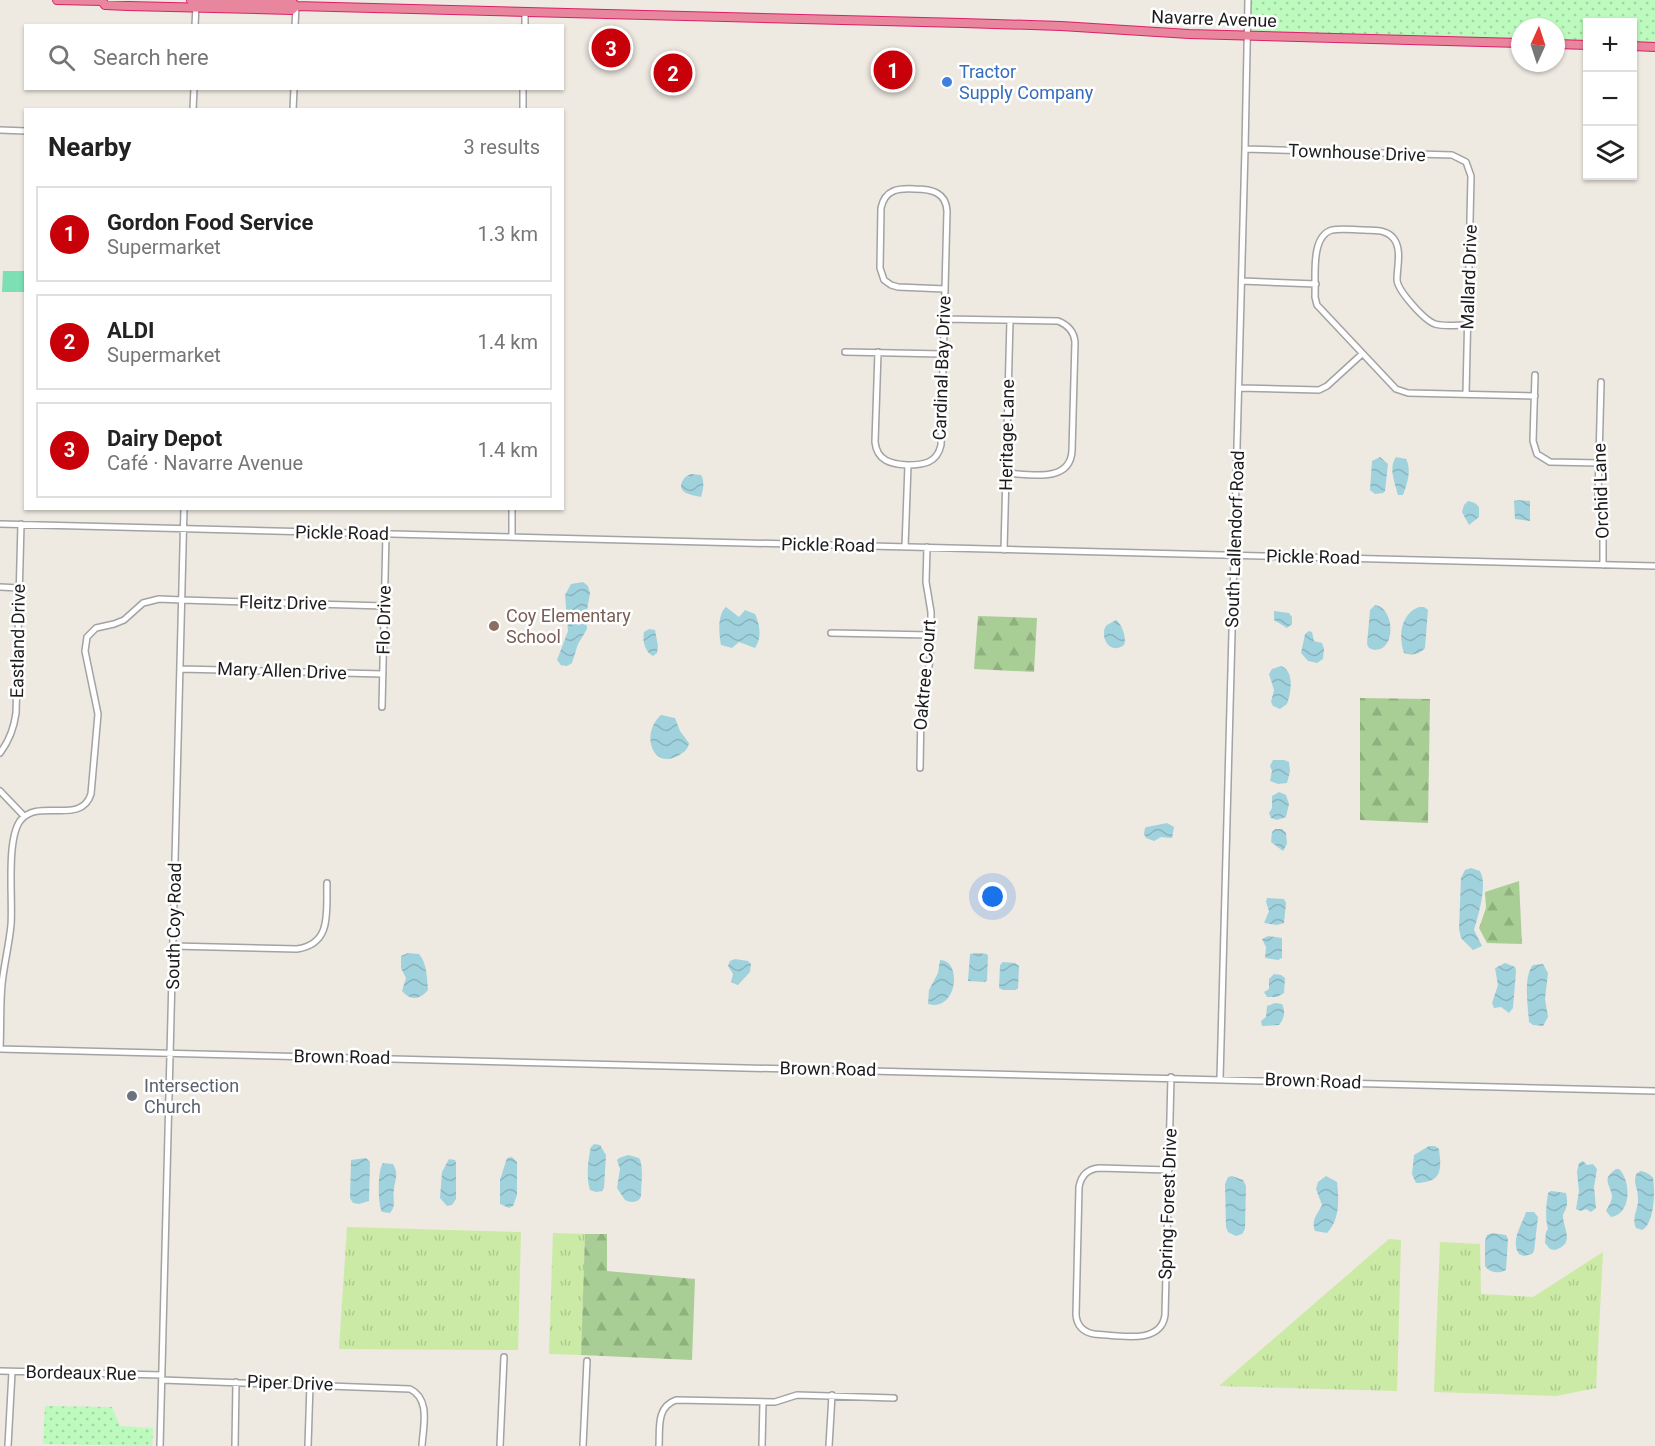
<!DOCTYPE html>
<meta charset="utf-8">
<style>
:root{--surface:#fff;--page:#f2f2f2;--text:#222;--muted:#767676;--line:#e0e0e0;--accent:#c8000a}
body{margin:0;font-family:Roboto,sans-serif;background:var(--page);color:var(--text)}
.controls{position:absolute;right:18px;top:18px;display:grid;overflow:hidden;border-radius:0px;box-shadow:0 2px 4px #0004}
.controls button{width:54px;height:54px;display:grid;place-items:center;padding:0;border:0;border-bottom:2px solid var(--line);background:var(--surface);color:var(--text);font:30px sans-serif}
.compass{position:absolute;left:1511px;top:18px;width:54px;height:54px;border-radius:50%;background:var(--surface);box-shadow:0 2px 4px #0004;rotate:3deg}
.you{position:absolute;left:993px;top:897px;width:21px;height:21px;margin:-15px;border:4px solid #fff;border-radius:50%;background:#1a73e8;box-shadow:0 0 0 9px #1a73e833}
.badge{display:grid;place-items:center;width:39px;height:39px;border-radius:50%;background:var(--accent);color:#fff;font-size:20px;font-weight:700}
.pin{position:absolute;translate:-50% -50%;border:3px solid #fff;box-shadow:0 2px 6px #0006}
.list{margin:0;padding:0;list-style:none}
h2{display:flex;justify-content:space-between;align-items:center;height:78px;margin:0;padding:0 24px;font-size:26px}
h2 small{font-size:20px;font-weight:400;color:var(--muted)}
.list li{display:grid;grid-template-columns:39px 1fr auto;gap:18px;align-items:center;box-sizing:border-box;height:96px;margin:0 12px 12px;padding:0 12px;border:2px solid var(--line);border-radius:0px}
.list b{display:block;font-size:22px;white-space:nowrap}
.list p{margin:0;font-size:20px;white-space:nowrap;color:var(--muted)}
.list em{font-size:20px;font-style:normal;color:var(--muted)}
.icon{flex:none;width:33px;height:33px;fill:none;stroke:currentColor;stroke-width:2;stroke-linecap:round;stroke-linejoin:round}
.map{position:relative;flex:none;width:1655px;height:1446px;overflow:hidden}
.search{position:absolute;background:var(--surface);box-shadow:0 2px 4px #0004;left:24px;top:24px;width:540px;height:66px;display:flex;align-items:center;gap:15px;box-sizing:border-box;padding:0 21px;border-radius:0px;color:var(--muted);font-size:22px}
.panel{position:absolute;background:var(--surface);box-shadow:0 2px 4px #0004;left:24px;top:108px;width:540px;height:402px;border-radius:0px}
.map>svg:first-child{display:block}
.grass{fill:url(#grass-tufts)}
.forest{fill:url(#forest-firs)}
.park{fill:url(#park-dots)}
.pitch{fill:#7ddfb4}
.water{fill:url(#water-waves)}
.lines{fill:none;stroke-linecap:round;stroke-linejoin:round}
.minor-casing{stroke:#a3a3a3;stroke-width:8}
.highway-casing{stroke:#da2069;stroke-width:10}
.minor{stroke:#fff;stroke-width:5}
.highway{stroke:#e8869e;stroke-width:8}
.shop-dot{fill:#3f7fe0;stroke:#fff;stroke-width:2}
.education-dot{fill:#8d6e63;stroke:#fff;stroke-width:2}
.worship-dot{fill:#6b7280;stroke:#fff;stroke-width:2}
.labels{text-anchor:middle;stroke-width:5;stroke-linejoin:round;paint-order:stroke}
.street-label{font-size:18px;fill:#1c1c1c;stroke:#fff}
.shop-label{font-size:18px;fill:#366cbe;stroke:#fff;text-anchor:start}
.education-label{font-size:18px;fill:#785e54;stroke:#fff;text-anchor:start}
.worship-label{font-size:18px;fill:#5b616d;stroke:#fff;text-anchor:start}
</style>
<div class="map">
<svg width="1655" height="1446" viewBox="0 0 1655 1446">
<defs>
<pattern id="grass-tufts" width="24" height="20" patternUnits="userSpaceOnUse" patternTransform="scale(1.5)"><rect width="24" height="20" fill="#cbeaa5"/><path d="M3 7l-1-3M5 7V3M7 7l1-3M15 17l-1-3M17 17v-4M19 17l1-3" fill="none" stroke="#aec88d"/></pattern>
<pattern id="forest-firs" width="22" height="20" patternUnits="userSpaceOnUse" patternTransform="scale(1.5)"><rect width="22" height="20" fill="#a9ce95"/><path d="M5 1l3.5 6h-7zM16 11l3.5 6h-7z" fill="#91b080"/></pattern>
<pattern id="park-dots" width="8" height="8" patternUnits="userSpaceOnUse" patternTransform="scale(1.5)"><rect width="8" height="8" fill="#bcfabe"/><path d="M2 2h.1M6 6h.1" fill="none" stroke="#a1d6a3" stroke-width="1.8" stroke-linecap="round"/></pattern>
<pattern id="water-waves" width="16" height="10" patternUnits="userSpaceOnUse" patternTransform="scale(1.5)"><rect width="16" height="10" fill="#a0d2dd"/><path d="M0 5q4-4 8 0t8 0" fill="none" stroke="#89b4bd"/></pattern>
</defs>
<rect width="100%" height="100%" fill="#eee9e1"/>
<path class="grass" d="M347,1227L521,1232L518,1350L339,1349Z
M553,1233L585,1234L581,1355L549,1354Z
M1389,1239L1401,1240L1397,1391L1219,1386Z
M1440,1242L1480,1244L1481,1294L1533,1297L1603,1252L1596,1388L1556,1396L1434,1392Z"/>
<path class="forest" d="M978,616L1037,618L1034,672L974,669Z
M1360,698L1430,699L1428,823L1360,820Z
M1519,881L1522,944L1487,943L1479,928L1486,908L1485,892Z
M585,1234H607V1271L695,1279L692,1360L581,1355Z"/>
<path class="park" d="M1248,0H1655V47L1633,46L1632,22H1588L1587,45L1556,44V27H1520V43L1247,36Z
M45,1406L112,1407L120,1426L153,1428L152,1446L43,1444Z"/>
<path class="pitch" d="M3,271H25V292H2Z"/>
<path class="water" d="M1380,457L1388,464L1385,491L1383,493L1375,494L1370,490L1372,461Z
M1396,457L1406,459C1412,470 1407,484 1403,495H1398C1395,483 1388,468 1396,457Z
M691,474L701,475C705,481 703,491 701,497C697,496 690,495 686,493C676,488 683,476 691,474Z
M1518,500L1530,501V521L1515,519L1514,501Z
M1468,501L1475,503L1479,507V517L1469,525L1462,512L1464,505Z
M583,582L588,586L590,593L586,616L587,629L578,644L572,663L567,666L561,665L557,660L568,631L565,595L571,584Z
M1375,605C1397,608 1396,659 1369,648L1367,644L1370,610Z
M726,607L739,617L745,610L755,614C760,624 762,639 755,648L739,642L732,648L721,645C719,635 717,614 726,607Z
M1419,607H1424L1428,610L1425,648C1420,654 1412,656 1404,653C1398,635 1401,614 1419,607Z
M1274,611L1289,613L1292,617V624L1287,628L1274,620Z
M1116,620C1122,624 1127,638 1124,645C1107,657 1099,632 1107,625C1110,623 1113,622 1116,620Z
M649,629L655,630L658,646L657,653L653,656C645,652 642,641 644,632Z
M1309,631L1312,632L1314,641L1322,643L1324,649L1323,659L1317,663L1308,661L1301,653L1305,634Z
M1281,666C1295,671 1291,693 1287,704L1280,709L1273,706L1271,702L1274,690L1269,674L1272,669Z
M661,715L675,718L680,731L689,743C688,748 686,751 681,754C652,773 640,733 661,715Z
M1273,760H1284L1289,762L1290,771L1287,783L1278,784L1270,781L1272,771L1270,766Z
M1279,792L1286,795L1289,804L1286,817L1277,820L1271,818L1269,813L1272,808V796Z
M1167,823L1174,827L1172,838L1161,837L1154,841L1146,838L1144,834L1145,828L1147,827Z
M1275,829H1282L1286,833L1287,844L1283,851L1271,842L1272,832Z
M1471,868L1480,871C1488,884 1478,916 1474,930L1482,946L1473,950L1461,938L1459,929L1461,878L1465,870Z
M1267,898L1284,899L1286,903L1284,923L1277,925L1264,923L1269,911L1266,902Z
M1268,936L1282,938V958L1278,960L1265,958L1266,947L1262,939Z
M408,953L419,954C427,963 427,978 428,990C420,1000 410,1001 402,991L406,978L401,968V956Z
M977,953L987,954L988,956L987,980L985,982L968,981L970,954Z
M735,959L748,961L751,964L750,972L738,985L731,982L733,974L728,966L730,961Z
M940,960C963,960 957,1013 928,1004L929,990L938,973Z
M1003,962L1015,963L1019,966L1018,988L1016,990H1003L999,988L1000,965Z
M1505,963L1515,967L1516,971L1513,1008L1509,1013L1501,1007L1494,1008L1492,1003L1498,985L1495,968Z
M1543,964L1548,973L1545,999L1548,1017L1543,1026L1533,1025L1529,1022C1528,1007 1523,976 1533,965Z
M1274,974L1281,975L1285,978L1284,993L1277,997H1267L1264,992L1269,989V979Z
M1275,1003L1282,1004C1286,1012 1284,1019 1279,1025L1262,1026L1261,1021L1266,1017L1267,1006Z
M594,1144L600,1145L606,1155L604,1188L602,1191L596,1192L590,1190C586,1178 588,1159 591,1147Z
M1429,1146H1435L1439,1149C1442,1172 1441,1182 1416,1183L1412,1174L1414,1155Z
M628,1155L639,1158C644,1166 641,1185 641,1196C639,1203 631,1203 625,1200L617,1188L620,1169L617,1160L619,1158Z
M512,1157L517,1162V1195L513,1206L509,1208L500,1204V1180L507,1158Z
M366,1158L370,1162L369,1201L359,1204L353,1203L350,1198L351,1160Z
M449,1159L455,1160L456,1163V1199L452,1205L447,1206L440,1198L442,1172Z
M1583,1161L1587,1165L1593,1164L1597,1169L1594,1187L1596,1208L1591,1212L1586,1209L1581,1211L1576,1209L1579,1191L1577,1172L1579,1163Z
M383,1163L393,1164C399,1174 395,1179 394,1189C392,1199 397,1205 390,1213L382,1212C378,1206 377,1171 383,1163Z
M1616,1169H1619C1631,1180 1632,1214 1611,1217L1606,1211C1608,1207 1612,1201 1612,1196C1610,1183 1601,1180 1616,1169Z
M1641,1171C1646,1172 1650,1174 1653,1178C1655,1189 1655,1224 1642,1230L1636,1228C1631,1217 1639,1209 1638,1198C1638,1187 1632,1183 1637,1173Z
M1232,1176L1243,1180L1246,1186L1245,1229L1242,1234L1236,1236L1228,1232L1226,1227L1225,1184L1228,1177Z
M1326,1176L1337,1182C1339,1199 1340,1220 1327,1233L1315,1231C1311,1220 1317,1215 1322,1205L1316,1189L1318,1182Z
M1551,1191L1566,1193C1567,1198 1568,1203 1566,1208C1565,1212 1563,1212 1563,1217C1564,1230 1575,1244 1555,1250L1550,1249L1545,1243L1546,1232L1548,1229C1545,1217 1546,1206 1548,1193Z
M1526,1212H1534L1538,1217L1534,1251L1532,1254L1524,1256L1519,1254C1510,1241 1522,1225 1526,1212Z
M1492,1233L1506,1235L1508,1239L1506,1270C1499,1274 1490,1273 1485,1266V1241L1487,1235Z"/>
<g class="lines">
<g class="minor-casing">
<path id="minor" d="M195,26L196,5
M295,26L296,6
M525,26V12
M193,110L194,88
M293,110L294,88
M523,110V88
M0,130L26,131
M1245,149L1452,155L1466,162L1471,176L1466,394
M1242,281L1316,284
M944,319L1058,321C1068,325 1074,331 1075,342L1072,451C1070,484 1028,474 1006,473
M1467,325C1457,325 1445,327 1435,324C1424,320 1398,291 1397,280C1397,267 1402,250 1394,239C1387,229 1375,231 1364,230C1354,230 1342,228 1332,230C1310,236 1316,278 1315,297L1317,305L1396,389L1408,393L1535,396
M845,352L943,354
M878,352L875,442C877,461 891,464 907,465C924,465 937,463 941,445L947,211C946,192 931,189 915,189C899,188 885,189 881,208L880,268L884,280L891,285L898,287L945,289
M1535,375L1533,441L1537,454L1550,462L1599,463
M1601,382L1598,497L1603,525V565
M1239,388L1319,390L1327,386L1362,354
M0,524L1655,566
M512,537V508
M905,547L908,465
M1004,550L1010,320
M0,587L19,588
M182,600L384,606
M831,633L931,635
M180,669L383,674
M382,707L386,534
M0,753C10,740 14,728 16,713L21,524
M920,768L921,710L930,660L931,635V612L926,582L927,547
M0,791L24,816
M173,946L297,949C333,944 326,910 327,883
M0,1049L1655,1091
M0,1049C1,1027 0,1006 2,984C4,965 9,945 11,925C13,900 6,841 20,821C38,797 81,826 91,794L98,714L85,651L87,637L96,628L114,624L124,620L143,603L159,599L182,600
M1220,1079L1245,149L1248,0
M1169,1170L1099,1168C1087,1169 1081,1176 1079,1187L1076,1315C1077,1326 1083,1332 1094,1334C1117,1335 1161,1346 1165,1315L1171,1077
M0,1371L162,1375
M162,1380L410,1389C431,1399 423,1427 422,1446
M8,1446L12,1372
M160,1446L184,508
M235,1446L236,1382
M308,1446L310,1384
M500,1446L504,1357
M583,1446L587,1361
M659,1446C660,1428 656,1407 676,1400L775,1402L797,1395L894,1398
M762,1446L763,1403
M829,1446L832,1395"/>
</g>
<g class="highway-casing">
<path id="highway" d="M57,0L102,1L105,5L128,6L292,10L296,6L334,7L963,23L1061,26L1189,34L1520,43
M191,0L292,2L296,6
M1556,44L1588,45
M1632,46L1655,47"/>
</g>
<use href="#minor" class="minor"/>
<use href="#highway" class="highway"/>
</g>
<circle class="shop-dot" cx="947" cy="82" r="6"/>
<circle class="education-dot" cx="494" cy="626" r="6"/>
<circle class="worship-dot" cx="132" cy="1096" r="6"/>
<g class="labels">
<g class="street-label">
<text transform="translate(1214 19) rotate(2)" y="6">Navarre Avenue</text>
<text transform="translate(1357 153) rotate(2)" y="6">Townhouse Drive</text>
<text transform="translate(1469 277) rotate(-88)" y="6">Mallard Drive</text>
<text transform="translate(942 368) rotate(-88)" y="6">Cardinal Bay Drive</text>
<text transform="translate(1007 435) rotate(-89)" y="6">Heritage Lane</text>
<text transform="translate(1601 491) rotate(-92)" y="6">Orchid Lane</text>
<text transform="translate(342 533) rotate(1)" y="6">Pickle Road</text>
<text transform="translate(1235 539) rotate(-88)" y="6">South Lallendorf Road</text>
<text transform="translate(828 545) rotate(1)" y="6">Pickle Road</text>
<text transform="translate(1313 557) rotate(1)" y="6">Pickle Road</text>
<text transform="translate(283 603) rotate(1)" y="6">Fleitz Drive</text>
<text transform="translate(384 620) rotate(-89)" y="6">Flo Drive</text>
<text transform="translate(18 641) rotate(-89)" y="6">Eastland Drive</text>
<text transform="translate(282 671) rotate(2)" y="6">Mary Allen Drive</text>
<text transform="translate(925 675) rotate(-85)" y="6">Oaktree Court</text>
<text transform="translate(174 926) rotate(-89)" y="6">South Coy Road</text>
<text transform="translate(342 1057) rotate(1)" y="6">Brown Road</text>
<text transform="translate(828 1069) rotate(1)" y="6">Brown Road</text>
<text transform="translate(1313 1081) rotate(2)" y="6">Brown Road</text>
<text transform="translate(1168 1204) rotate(-88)" y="6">Spring Forest Drive</text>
<text transform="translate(81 1373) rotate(1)" y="6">Bordeaux Rue</text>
<text transform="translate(290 1383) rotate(2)" y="6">Piper Drive</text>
</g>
<g class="shop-label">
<text x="959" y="78">Tractor<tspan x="959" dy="21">Supply Company</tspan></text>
</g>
<g class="education-label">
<text x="506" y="622">Coy Elementary<tspan x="506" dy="21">School</tspan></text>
</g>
<g class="worship-label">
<text x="144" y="1092">Intersection<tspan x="144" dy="21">Church</tspan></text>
</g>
</g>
</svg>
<div class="controls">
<button>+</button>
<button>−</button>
<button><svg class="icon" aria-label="layers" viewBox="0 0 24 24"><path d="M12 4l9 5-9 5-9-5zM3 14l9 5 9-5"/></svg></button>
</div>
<svg class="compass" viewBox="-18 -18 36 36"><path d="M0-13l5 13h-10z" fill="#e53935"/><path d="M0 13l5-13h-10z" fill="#767676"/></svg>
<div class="you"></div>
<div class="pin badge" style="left:893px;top:70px">1</div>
<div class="pin badge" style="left:673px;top:73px">2</div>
<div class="pin badge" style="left:611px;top:48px">3</div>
<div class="search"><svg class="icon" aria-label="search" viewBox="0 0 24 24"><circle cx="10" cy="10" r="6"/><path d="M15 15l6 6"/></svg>Search here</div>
<section class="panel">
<h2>Nearby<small>3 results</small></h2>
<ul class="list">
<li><span class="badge">1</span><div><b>Gordon Food Service</b><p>Supermarket</p></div><em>1.3 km</em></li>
<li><span class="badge">2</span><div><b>ALDI</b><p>Supermarket</p></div><em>1.4 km</em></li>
<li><span class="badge">3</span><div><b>Dairy Depot</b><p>Café · Navarre Avenue</p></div><em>1.4 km</em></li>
</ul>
</section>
</div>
